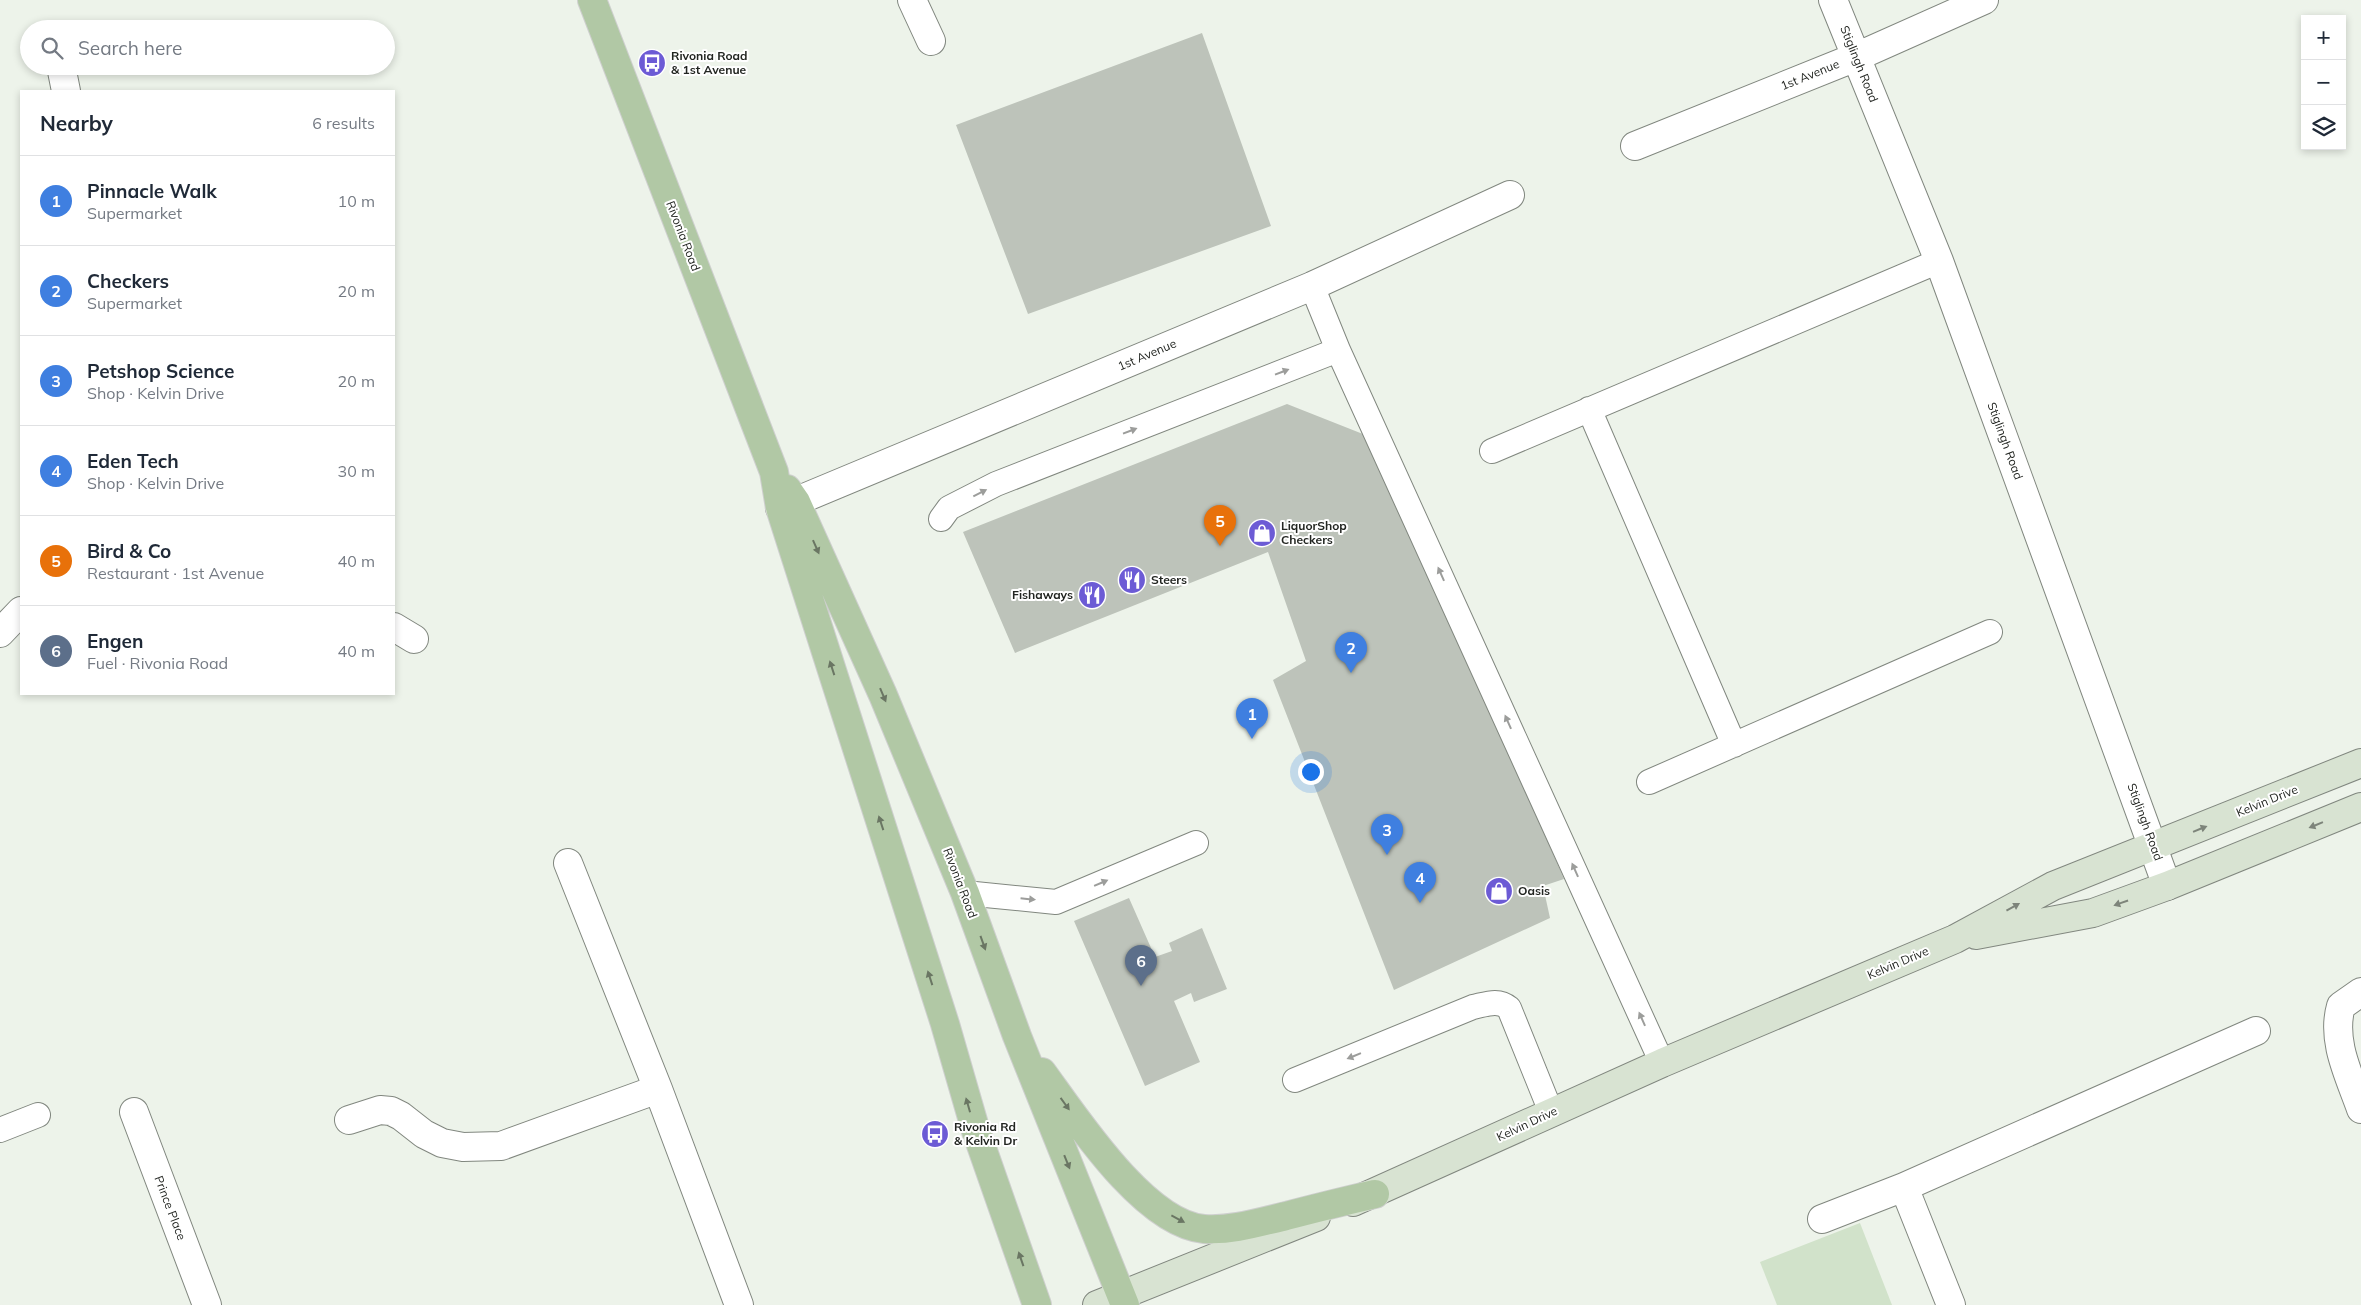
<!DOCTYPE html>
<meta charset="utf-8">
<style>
:root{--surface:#fff;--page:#f6f6f7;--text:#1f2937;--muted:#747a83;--line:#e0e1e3;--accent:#111827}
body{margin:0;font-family:Mulish,sans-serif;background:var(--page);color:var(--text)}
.controls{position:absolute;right:15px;top:15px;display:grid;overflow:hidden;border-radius:0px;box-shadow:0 2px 8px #0003}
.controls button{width:45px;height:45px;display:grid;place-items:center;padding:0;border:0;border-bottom:1px solid var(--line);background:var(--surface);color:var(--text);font:25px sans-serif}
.you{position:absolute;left:1310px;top:771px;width:18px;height:18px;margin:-12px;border:4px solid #fff;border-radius:50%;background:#1a73e8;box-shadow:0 0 0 8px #1a73e833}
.badge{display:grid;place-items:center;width:32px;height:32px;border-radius:50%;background:var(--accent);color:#fff;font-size:16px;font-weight:700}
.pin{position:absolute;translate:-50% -41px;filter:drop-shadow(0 1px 2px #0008)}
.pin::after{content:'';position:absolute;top:26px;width:18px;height:15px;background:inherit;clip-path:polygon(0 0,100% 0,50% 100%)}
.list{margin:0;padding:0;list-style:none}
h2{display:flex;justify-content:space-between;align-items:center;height:65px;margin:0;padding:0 20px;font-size:21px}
h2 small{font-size:16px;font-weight:400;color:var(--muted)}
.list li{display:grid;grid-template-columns:32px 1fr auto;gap:15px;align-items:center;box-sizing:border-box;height:90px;padding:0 20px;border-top:1px solid var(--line)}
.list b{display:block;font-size:19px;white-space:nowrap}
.list p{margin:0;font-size:16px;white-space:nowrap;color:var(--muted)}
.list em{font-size:16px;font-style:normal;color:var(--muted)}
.icon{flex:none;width:28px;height:28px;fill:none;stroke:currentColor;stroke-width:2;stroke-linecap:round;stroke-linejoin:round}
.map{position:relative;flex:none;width:2361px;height:1305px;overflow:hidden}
.search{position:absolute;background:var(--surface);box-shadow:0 2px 8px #0003;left:20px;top:20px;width:375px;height:55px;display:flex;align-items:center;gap:12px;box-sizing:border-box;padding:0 18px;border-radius:28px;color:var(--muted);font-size:19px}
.panel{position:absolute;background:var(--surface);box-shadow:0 2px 8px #0003;left:20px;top:90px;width:375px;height:605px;border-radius:0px}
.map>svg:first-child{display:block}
.green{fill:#d1e2ca}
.building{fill:#bdc3ba}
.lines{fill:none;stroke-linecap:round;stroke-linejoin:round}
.service-casing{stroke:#81877f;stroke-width:26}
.minor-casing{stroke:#81877f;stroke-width:30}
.secondary-casing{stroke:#81877f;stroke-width:30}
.primary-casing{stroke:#cecfce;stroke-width:30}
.service{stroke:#fff;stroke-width:24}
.minor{stroke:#fff;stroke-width:28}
.secondary{stroke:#d8e3d2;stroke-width:28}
.primary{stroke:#b1c8a5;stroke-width:28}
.oneway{fill:#9c9d9b}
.oneway2{fill:#6a7663}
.oneway3{fill:#7d847a}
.labels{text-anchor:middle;stroke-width:4;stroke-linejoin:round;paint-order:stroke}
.poi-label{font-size:12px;font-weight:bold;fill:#222521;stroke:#fff;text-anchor:start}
.street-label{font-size:12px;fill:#222521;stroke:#fff}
</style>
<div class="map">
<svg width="2361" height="1305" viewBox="0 0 2361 1305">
<rect width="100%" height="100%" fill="#edf3ea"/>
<path class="green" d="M1860,1223L1892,1305H1777L1760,1262Z"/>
<path class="building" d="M1202,33L1271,226L1028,314L956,125Z
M1287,404L1373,438L1564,879L1543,886L1550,918L1394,990L1273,680L1306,661L1268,552L1015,653L963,532Z
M1129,898L1155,957L1172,951L1169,943L1202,928L1227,989L1194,1002L1191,993L1174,1001L1200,1062L1145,1086L1074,921Z"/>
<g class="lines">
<g class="service-casing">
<path id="service" d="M1338,350L1662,1063
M1589,409L1734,745
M1492,451L1939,261
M941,519L949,508L996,484L1338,350L1312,286
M1649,782L1990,632
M965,893L1056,902L1196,843
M1295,1080L1473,1007C1487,1004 1498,999 1509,1008L1551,1112
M0,1130L38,1115"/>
</g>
<g class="minor-casing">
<path id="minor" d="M912,0L931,41
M1833,0L1939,261L2167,886
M61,66L66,91
M1635,146L1856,57L1984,0
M780,508L1312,286L1510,195
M394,627L414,639
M0,633L21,611
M568,863L658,1089L739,1305
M2361,992L2341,1006C2331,1041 2349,1075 2361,1109
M134,1112L207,1305
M349,1120L380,1110L391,1111L401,1116L424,1134L442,1143L463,1147L501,1146L658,1089
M1904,1187L1951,1305
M1822,1219L1904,1187L2256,1031"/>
</g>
<g class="secondary-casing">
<path id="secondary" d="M1976,935L2093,913L2167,886L2361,807
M1353,1202L1662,1063L1955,939L2053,886L2361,763
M1097,1305L1316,1217"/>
</g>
<g class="primary-casing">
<path id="primary" d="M592,0L774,472L780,508L945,1024L975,1128L1037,1305
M787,489L796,502L883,695L965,893L1017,1036L1125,1305
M1042,1072C1075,1117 1144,1224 1204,1229C1232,1231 1260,1222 1286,1216C1316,1208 1345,1201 1375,1194"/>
</g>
<use href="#service" class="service"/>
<use href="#minor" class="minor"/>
<use href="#secondary" class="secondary"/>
<use href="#primary" class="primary"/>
</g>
<defs><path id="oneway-solid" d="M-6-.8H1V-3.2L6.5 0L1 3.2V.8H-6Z" transform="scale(1.25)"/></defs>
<g class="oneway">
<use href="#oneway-solid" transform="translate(1282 372) rotate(-21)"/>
<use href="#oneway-solid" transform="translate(1130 431) rotate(-21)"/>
<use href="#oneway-solid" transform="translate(980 493) rotate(-27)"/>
<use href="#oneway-solid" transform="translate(1441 574) rotate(-114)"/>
<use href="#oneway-solid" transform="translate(1508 722) rotate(-114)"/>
<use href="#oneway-solid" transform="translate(1575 870) rotate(-114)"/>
<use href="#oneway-solid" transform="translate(1101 883) rotate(-23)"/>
<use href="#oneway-solid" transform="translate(1028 899) rotate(6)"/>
<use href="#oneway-solid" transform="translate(1642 1019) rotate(-114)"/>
<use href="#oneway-solid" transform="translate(1354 1056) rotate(158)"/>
</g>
<g class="oneway2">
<use href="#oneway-solid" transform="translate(816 547) rotate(66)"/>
<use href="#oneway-solid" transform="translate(832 668) rotate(-108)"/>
<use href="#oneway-solid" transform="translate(883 695) rotate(67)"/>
<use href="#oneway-solid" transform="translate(881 823) rotate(-108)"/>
<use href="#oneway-solid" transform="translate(983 943) rotate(70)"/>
<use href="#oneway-solid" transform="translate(930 978) rotate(-108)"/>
<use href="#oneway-solid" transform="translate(1065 1104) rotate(54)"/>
<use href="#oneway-solid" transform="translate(968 1105) rotate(-106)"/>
<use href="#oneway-solid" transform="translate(1067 1162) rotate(68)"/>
<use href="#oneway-solid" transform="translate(1178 1219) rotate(28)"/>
<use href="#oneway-solid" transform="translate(1021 1259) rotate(-109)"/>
</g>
<g class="oneway3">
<use href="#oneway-solid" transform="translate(2316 825) rotate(158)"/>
<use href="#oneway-solid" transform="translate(2200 829) rotate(-22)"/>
<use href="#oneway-solid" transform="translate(2121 903) rotate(161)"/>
<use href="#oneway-solid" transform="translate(2013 907) rotate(-29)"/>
</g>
<defs>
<g id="bus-disc" transform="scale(1.4375)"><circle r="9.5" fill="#6c5bd5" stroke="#fff"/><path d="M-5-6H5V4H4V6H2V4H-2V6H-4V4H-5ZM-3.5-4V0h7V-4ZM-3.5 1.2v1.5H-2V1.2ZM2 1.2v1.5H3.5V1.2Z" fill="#fff"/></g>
<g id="shop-disc" transform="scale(1.4375)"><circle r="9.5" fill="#6c5bd5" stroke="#fff"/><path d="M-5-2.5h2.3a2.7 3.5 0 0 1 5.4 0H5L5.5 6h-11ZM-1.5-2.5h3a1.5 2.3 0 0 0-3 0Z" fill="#fff"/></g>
<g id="restaurant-disc" transform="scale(1.4375)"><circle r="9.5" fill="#6c5bd5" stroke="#fff"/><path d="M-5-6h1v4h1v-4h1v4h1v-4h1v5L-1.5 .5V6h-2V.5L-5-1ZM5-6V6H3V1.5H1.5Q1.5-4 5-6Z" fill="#fff"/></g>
</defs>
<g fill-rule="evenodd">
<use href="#bus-disc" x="652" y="63"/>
<use href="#shop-disc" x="1262" y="533"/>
<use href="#restaurant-disc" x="1132" y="580"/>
<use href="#restaurant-disc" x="1092" y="595"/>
<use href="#shop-disc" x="1499" y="891"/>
<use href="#bus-disc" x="935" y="1134"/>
</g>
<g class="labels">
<g class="poi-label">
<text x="671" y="60">Rivonia Road<tspan x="671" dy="14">&amp; 1st Avenue</tspan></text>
<text x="1281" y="530">LiquorShop<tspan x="1281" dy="14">Checkers</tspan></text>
<text x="1151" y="584">Steers</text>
<text x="1073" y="599" text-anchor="end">Fishaways</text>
<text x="1518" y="895">Oasis</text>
<text x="954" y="1131">Rivonia Rd<tspan x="954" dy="14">&amp; Kelvin Dr</tspan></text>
</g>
<g class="street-label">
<text transform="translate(1859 64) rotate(68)" y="4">Stiglingh Road</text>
<text transform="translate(1810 75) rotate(-22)" y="4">1st Avenue</text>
<text transform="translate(683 236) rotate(69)" y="4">Rivonia Road</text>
<text transform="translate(1147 355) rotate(-23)" y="4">1st Avenue</text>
<text transform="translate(2005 441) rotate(70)" y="4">Stiglingh Road</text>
<text transform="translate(2267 801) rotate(-22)" y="4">Kelvin Drive</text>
<text transform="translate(2145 822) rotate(70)" y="4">Stiglingh Road</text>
<text transform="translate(960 883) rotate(69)" y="4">Rivonia Road</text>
<text transform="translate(1898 963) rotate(-23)" y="4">Kelvin Drive</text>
<text transform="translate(1527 1124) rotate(-25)" y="4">Kelvin Drive</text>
<text transform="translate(170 1208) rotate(69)" y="4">Prince Place</text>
</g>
</g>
</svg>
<div class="controls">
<button>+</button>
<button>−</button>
<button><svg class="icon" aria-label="layers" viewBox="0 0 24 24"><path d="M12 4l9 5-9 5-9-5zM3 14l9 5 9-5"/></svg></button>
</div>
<div class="you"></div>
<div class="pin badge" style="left:1252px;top:739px;background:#3f7fe0">1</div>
<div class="pin badge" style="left:1351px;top:673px;background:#3f7fe0">2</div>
<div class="pin badge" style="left:1387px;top:855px;background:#3f7fe0">3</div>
<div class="pin badge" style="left:1420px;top:903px;background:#3f7fe0">4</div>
<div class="pin badge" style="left:1220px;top:546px;background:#e8710a">5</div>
<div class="pin badge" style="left:1141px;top:986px;background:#5c6f8a">6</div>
<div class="search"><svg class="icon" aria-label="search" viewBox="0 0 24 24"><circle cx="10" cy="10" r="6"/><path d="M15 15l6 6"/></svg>Search here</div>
<section class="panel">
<h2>Nearby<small>6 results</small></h2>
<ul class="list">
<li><span class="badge" style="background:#3f7fe0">1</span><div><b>Pinnacle Walk</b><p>Supermarket</p></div><em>10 m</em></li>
<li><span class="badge" style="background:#3f7fe0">2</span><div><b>Checkers</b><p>Supermarket</p></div><em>20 m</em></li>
<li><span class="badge" style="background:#3f7fe0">3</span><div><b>Petshop Science</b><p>Shop · Kelvin Drive</p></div><em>20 m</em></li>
<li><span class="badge" style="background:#3f7fe0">4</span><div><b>Eden Tech</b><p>Shop · Kelvin Drive</p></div><em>30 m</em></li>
<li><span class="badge" style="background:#e8710a">5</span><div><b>Bird &amp; Co</b><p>Restaurant · 1st Avenue</p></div><em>40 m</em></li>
<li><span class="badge" style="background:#5c6f8a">6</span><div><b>Engen</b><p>Fuel · Rivonia Road</p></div><em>40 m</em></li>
</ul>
</section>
</div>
